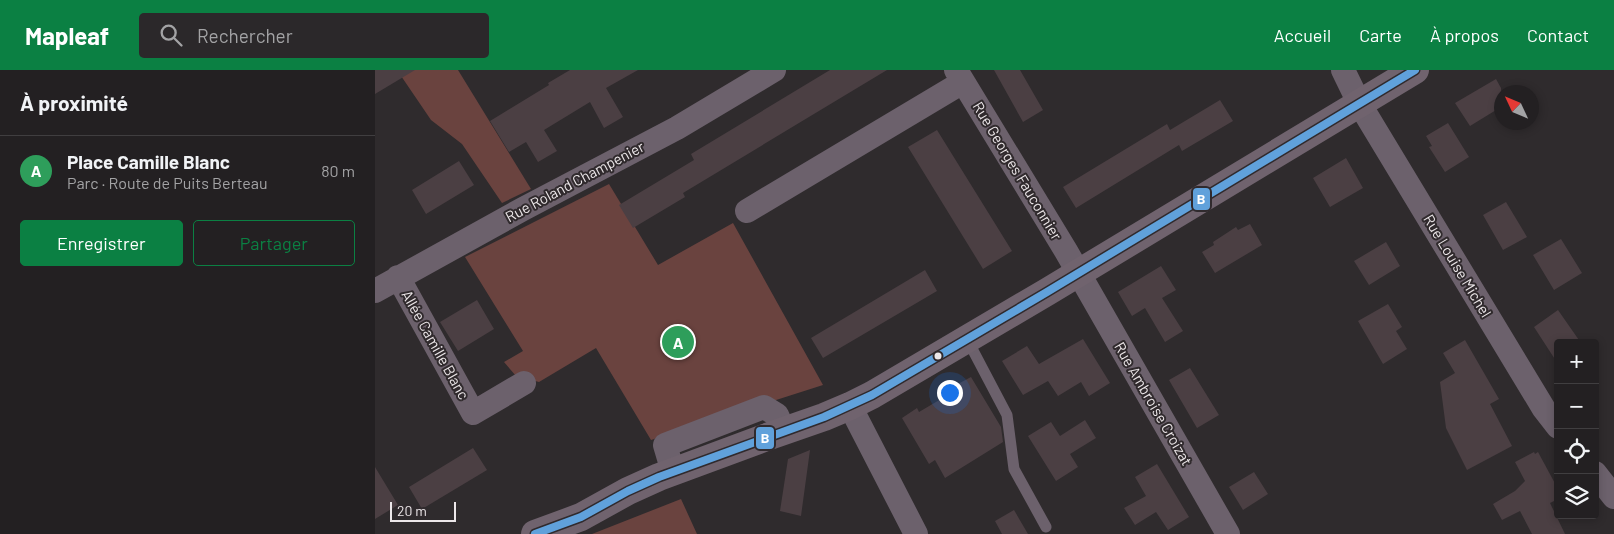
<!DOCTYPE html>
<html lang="fr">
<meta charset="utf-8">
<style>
:root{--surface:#232022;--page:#2b282a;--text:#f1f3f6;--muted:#a3a3a5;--line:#403e40;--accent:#0b8043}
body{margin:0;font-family:Barlow,sans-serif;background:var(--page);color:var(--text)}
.controls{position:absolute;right:15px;bottom:15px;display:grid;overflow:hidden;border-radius:5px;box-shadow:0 2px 8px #0003}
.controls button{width:45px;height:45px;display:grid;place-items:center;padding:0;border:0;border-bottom:1px solid var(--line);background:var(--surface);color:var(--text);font:25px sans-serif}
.compass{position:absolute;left:1119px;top:15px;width:45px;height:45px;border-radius:50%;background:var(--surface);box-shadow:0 2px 8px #0003;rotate:314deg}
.scale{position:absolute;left:15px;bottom:12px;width:66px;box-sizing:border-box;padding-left:5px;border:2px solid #ece7e9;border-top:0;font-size:14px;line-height:18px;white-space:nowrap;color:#ece7e9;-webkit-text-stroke:4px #302a2d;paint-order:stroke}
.you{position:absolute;left:574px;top:322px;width:18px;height:18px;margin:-12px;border:4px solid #fff;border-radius:50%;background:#1a73e8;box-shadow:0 0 0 8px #1a73e833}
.badge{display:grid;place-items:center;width:32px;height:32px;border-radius:50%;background:var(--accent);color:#fff;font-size:16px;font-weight:700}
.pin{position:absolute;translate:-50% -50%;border:2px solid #fff;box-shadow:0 1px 5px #0006}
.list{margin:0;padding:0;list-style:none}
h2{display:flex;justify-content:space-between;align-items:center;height:65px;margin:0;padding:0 20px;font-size:21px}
h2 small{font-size:16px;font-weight:400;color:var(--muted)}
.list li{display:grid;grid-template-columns:32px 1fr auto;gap:15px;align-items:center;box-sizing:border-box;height:70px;padding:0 20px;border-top:1px solid var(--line)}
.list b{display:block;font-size:19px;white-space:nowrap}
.list p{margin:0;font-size:16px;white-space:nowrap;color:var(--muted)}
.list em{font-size:16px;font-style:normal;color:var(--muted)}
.actions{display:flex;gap:10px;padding:15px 20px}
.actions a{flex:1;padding:11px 0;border:1px solid var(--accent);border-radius:5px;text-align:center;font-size:18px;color:var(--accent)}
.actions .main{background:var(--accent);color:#fff}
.icon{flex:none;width:28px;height:28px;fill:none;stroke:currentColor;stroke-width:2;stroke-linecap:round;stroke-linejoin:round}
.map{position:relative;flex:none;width:1239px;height:464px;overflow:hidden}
header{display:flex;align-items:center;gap:30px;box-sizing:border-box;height:70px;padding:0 25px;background:var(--accent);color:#fff}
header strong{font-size:24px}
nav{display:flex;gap:28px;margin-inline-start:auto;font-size:18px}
.search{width:350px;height:45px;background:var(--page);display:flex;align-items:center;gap:12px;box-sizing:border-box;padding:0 18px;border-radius:5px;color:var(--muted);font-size:19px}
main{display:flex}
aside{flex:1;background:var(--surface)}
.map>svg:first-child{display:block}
.green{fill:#6a433f}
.building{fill:#4b3f43}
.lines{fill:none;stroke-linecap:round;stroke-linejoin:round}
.lane{stroke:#6c616c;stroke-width:11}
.street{stroke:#6c616c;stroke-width:24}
.secondary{stroke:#70636e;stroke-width:28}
.bus-1-casing{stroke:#302a2d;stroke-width:11}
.bus-1{stroke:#60a1db;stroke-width:8}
.bus-dot{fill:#ece7e9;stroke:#302a2d;stroke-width:2}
.labels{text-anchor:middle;stroke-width:4;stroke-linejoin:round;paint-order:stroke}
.street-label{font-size:15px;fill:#ece7e9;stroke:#302a2d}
.line-badge{stroke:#302a2d;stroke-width:2}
.badge-label{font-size:14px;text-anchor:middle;font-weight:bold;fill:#fff}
</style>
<header>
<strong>Mapleaf</strong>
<div class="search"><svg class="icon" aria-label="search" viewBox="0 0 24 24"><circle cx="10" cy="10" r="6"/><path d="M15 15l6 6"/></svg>Rechercher</div>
<nav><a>Accueil</a><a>Carte</a><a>À propos</a><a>Contact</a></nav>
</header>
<main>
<aside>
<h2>À proximité<small></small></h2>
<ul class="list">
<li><span class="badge" style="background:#2e9e5b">A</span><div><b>Place Camille Blanc</b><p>Parc · Route de Puits Berteau</p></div><em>80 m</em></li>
</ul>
<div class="actions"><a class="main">Enregistrer</a><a>Partager</a></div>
</aside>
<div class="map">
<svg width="1239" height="464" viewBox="0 0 1239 464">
<rect width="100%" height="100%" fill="#2f2b2d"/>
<path class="green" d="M22,0H83L156,119L127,133L87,74L56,50Z
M234,114L283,195L358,153L448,315L276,370L221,278L164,312L141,306L129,292L148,281L90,187Z
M306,429L322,464H217Z"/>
<path class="building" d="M0,0H40L0,24Z
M195,0H263L231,18L248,47L229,58L215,32L169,60L182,81L163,92L151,72L134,82L115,51L174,15L173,13Z
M455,0H512L308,123L310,127L258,158L244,135L319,90L316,84Z
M619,0H645L668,40L648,52Z
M1121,9L1126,18V37L1095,56L1080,33Z
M845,30L858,51L807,81L804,75L701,138L688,117L792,54L795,60Z
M1073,53L1094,87L1070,102L1054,77L1057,76L1051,66Z
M562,60L637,181L608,199L533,77Z
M971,88L988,118L955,137L938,108Z
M84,91L99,115L51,144L37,120Z
M1131,132L1152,167L1128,180L1108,145Z
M875,154L887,175L840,203L827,182L839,175L838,172L861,157L863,160Z
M1186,169L1207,203L1179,220L1158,185Z
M1011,172L1025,196L994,215L979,191Z
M786,196L801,220L787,228L808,261L790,272L770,238L757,246L743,222Z
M550,200L562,221L448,288L436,268Z
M102,230L119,259L83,281L65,252Z
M1013,234L1027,257L1021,261L1032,279L1008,294L983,251Z
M1183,240L1206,273H1183V294L1159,257Z
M708,269L735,313L714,326L706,312L683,326L673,311L648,325L627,291L652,276L664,294Z
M1090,270L1124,329L1115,334L1137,376L1092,400L1071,358L1065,312L1080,303L1068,283Z
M815,298L844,345L822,358L794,310Z
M596,307L626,357L628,372L570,408L560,390L554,394L527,348L542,338L544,342L583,319L581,315Z
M710,350L721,368L695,384L703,397L681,411L653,366L676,352L685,366Z
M98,378L112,400L47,439L34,417Z
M435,380L426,446L405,441L413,389Z
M1159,382L1160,384L1163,382L1183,419V429L1175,433L1190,464H1157L1145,441L1127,450L1118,434L1140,421L1150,411L1140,392Z
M782,394L814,447L793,460L781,442L760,455L749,438L771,426L760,407Z
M0,397L23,435L0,449Z
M879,402L893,424L868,440L854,417Z
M639,440L653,464H627L620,451Z"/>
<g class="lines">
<path class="lane" d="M592,269L632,345L639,399L671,457"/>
<path class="street" d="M581,0L691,181L853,464
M968,0L984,33L1169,339L1183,357
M372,141L588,12
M23,207L98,343L149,313
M0,221L148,139L302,58L399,0
M475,336L541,464
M298,402L290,375L389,337L402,345L409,361
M1220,403L1239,427"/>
<path class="secondary" d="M160,464L206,447L253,421L284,407L389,368L449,347L475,336L497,325L672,222L1040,0"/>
<g class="bus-1-casing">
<path id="bus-1" d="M160,464L206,447L253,421L284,407L449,347L497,325L672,222L1040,0"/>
</g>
<use href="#bus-1" class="bus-1"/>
</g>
<circle class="bus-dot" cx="563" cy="286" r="4.5"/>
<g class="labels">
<g class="street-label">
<text transform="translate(642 101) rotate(59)" y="5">Rue Georges Fauconnier</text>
<text transform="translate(200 112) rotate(-28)" y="5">Rue Roland Champenier</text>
<text transform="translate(1082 196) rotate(59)" y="5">Rue Louise Michel</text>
<text transform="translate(60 275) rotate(61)" y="5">Allée Camille Blanc</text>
<text transform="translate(778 334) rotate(60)" y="5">Rue Ambroise Croizat</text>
</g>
</g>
<g class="line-badge">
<rect x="817" y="117" width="19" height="24" rx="5" fill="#60a1db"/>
<rect x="380" y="356" width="20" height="24" rx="5" fill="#60a1db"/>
</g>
<g class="badge-label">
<text x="826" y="134">B</text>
<text x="390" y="373">B</text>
</g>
</svg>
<div class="controls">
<button>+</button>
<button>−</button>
<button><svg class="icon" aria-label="locate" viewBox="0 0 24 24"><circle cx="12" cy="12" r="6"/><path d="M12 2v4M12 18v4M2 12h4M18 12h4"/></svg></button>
<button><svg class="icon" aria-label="layers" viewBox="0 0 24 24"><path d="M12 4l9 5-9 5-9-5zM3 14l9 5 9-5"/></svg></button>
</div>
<svg class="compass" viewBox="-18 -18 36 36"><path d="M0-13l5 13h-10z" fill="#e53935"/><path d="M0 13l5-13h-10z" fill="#a3a3a5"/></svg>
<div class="scale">20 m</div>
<div class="you"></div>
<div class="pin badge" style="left:303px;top:272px;background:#2e9e5b">A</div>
</div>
</main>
